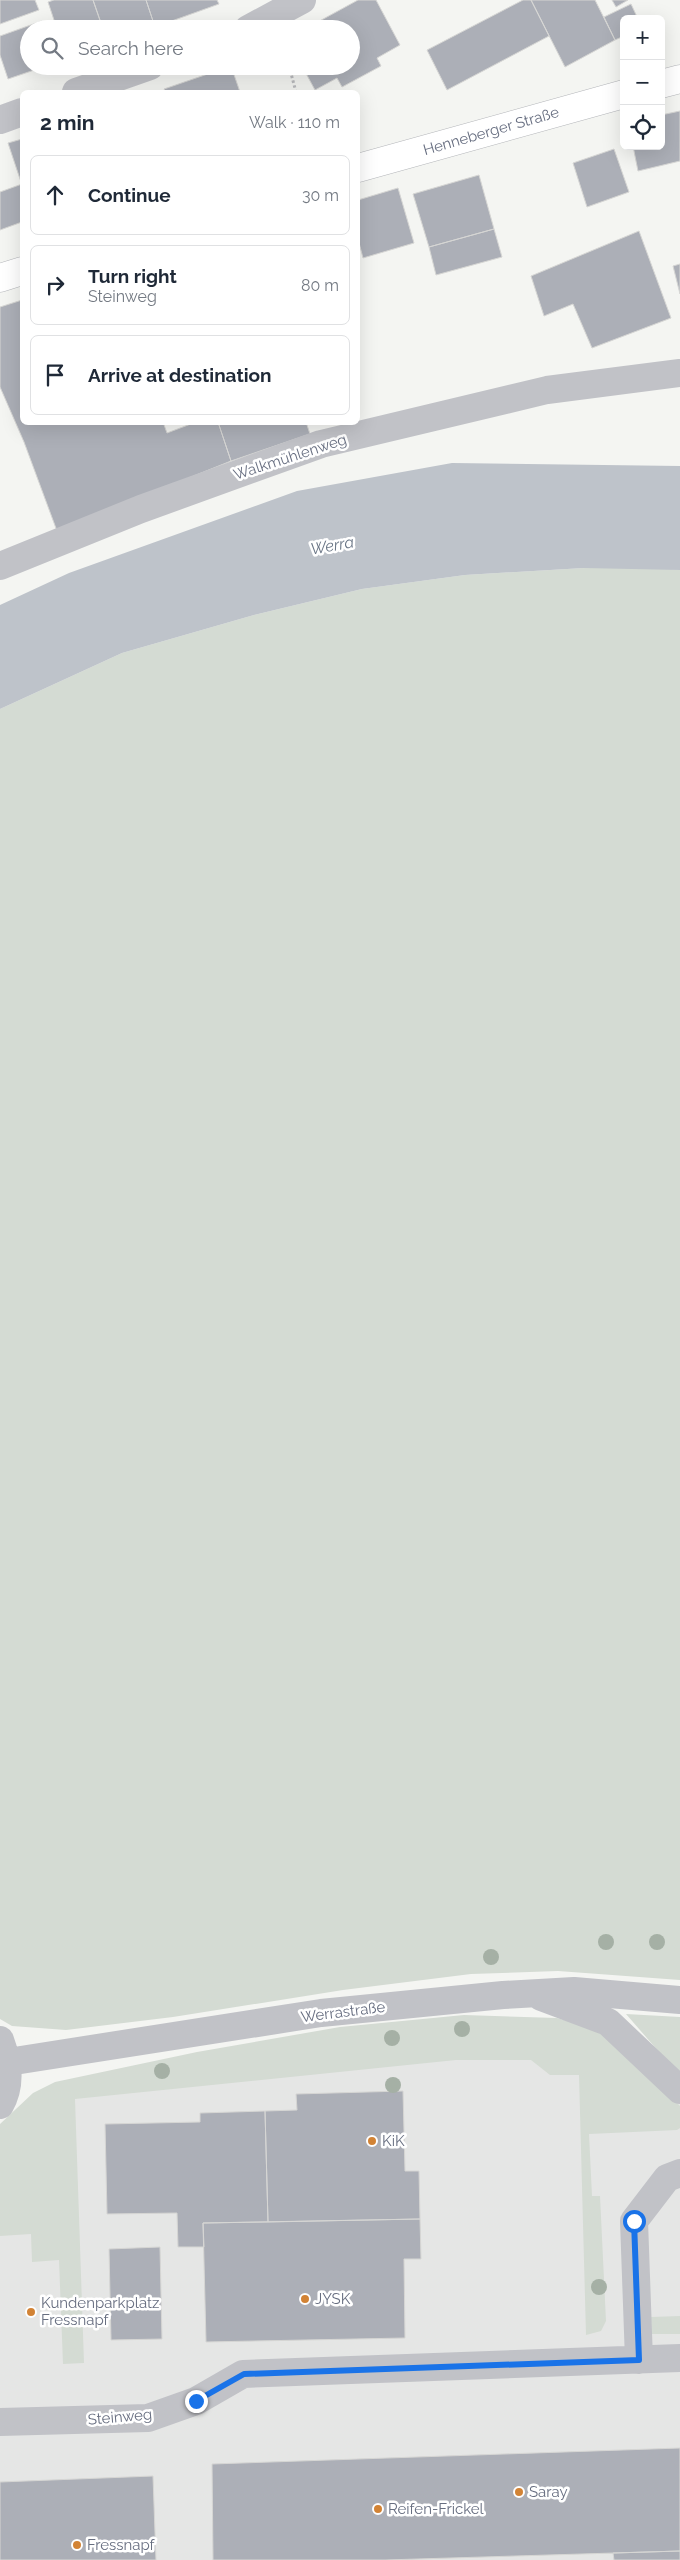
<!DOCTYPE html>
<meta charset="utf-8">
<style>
:root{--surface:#fff;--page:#f2f2f3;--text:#1f2937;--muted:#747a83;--line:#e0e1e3}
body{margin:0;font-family:Raleway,sans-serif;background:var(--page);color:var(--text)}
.controls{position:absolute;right:15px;top:15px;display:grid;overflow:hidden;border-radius:8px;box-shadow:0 5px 20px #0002}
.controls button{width:45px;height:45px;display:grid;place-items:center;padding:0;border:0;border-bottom:1px solid var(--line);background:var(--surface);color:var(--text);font:25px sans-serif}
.stop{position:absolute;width:15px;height:15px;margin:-11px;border:4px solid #1a73e8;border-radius:50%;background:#fff}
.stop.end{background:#1a73e8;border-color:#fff;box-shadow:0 1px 5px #0008}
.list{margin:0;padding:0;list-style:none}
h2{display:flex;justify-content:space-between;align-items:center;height:65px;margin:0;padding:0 20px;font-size:21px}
h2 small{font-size:16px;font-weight:400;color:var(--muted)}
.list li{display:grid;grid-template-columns:32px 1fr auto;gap:15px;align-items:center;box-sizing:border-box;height:80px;margin:0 10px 10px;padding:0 10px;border:1px solid var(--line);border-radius:8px}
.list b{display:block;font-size:19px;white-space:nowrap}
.list p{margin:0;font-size:16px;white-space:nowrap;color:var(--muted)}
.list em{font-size:16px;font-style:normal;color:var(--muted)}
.icon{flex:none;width:28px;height:28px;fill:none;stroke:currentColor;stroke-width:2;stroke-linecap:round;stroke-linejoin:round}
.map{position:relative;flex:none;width:680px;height:2560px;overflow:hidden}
.search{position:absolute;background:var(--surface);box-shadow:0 5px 20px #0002;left:20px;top:20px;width:340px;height:55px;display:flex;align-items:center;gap:12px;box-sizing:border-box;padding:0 18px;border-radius:28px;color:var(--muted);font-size:19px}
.panel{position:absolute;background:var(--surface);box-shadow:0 5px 20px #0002;left:20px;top:90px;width:340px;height:335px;border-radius:8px}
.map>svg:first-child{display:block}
.built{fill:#e5e6e5}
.green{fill:#d4dbd3}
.water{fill:#bec3ca}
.building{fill:#acafb7;stroke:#d6d6d4}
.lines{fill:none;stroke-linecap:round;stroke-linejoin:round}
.major-casing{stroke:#b4b6ba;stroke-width:29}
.path{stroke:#babbbe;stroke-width:3;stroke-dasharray:2.5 2.5;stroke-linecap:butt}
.minor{stroke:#c1c2c7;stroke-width:28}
.major{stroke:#fff;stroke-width:28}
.tree{fill:#a5b0a5}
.route{stroke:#1a73e8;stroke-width:6}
.poi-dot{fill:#d28335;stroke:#fff;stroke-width:2}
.labels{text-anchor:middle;stroke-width:5;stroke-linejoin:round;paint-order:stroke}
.street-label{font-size:15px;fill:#676e80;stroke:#fff}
.poi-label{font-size:15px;fill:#676e80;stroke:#fff;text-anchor:start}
.water-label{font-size:16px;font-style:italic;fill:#687484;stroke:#fff}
</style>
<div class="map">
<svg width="680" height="2560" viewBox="0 0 680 2560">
<rect width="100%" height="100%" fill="#f4f5f2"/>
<path class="built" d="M466,2052L680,2063V2560H0V2165L72,2096Z"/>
<path class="green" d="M653,567L680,570V1980L558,1971L471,1974L343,1990L173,2017L66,2030L12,2026L0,2019V709L122,653L254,615L362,589L465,575L584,568Z
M626,2014L680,2017V2076Z
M464,2015L557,2018L593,2028L630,2055L680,2106V2128L677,2130L589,2134L592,2196H600L606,2321L601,2331L586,2335L579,2075H550L531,2060H456L75,2099L84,2363L63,2364L59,2260L32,2262L31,2234L0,2236V2124L33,2093L55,2082L197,2052L340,2027Z
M680,2316V2334H652L651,2317Z"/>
<path class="water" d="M452,463L680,466V570L584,568L465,575L362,589L254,615L122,653L0,709V605L69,573L297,491Z"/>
<path class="building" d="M0,0H35L39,10L0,24Z
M54,0H93L103,29H57L48,2Z
M93,0H146L155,27L149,29H103Z
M146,0H217L219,4L155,27Z
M358,0H376L400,45L377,58L381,66L342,87L337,78L315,90L302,66H351V29H305Z
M523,0H531L549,36L447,90L427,50Z
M531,0H595L615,40L565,67Z
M612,0H628L616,7Z
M631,4L638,19H624V36L615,40L604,17Z
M42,21L45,29H29V66H46L8,79L0,55V36Z
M231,66L240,92H166L164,89Z
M680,111V161L638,171L633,146H661V115Z
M22,139V185L8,143Z
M614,149L629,192L587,207L573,163Z
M479,175L494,229L429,247L413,194Z
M22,184V222L0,230V192Z
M398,188L414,243L363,258L358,239V200Z
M494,229L502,257L436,275L429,247Z
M639,231L671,318L592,348L573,304L544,316L531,276Z
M680,264V294L673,266Z
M22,300V422H163L167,433L196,422H218L231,461L57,531L24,442L0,387V307Z
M218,422H306L310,434L231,461Z
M403,2091L405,2171H419L420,2219L268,2222L265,2111L297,2110L296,2094Z
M265,2111L268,2222L203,2223L204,2247H178L177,2213L107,2214L105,2124L200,2122V2113Z
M420,2219L421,2259H404L405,2338L206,2342L203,2223Z
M160,2247L162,2339L111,2340L109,2249Z
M680,2448V2551L385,2560H213L212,2464Z
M153,2476L156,2560H0V2482Z
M680,2551V2560H614L613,2553Z"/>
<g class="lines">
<g class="major-casing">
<path id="major" d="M661,84L680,79
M358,168L624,94
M0,278L22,271"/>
</g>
<path class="path" d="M289,66L296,92"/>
<path class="minor" d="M248,29L302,0
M76,92L150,66
M0,120L22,112
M0,566L141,509L321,444L547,390L680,373
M541,1997L608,2022L680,2090
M0,2040C8,2062 12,2084 0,2105
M8,2062L321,2013L503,1995L574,1991L680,2000
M639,2360L634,2221L667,2178L680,2173
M0,2422L148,2418L196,2401L243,2374L680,2358"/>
<use href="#major" class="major"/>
</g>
<g class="tree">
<circle cx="606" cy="1942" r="8"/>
<circle cx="657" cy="1942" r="8"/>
<circle cx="491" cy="1957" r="8"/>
<circle cx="462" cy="2029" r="8"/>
<circle cx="392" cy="2038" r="8"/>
<circle cx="162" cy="2071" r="8"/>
<circle cx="393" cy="2085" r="8"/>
<circle cx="599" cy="2287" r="8"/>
</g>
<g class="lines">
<path class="route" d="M196,2401L244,2374L639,2360L634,2221"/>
</g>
<g class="poi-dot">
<circle cx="372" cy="2141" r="5"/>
<circle cx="305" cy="2299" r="5"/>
<circle cx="31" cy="2312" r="5"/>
<circle cx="519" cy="2492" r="5"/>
<circle cx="378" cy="2509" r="5"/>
<circle cx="77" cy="2545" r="5"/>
</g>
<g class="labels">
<g class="street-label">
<text transform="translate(491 131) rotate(-16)" y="5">Henneberger Straße</text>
<text transform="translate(290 457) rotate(-18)" y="5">Walkmühlenweg</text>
<text transform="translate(343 2012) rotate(-7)" y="5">Werrastraße</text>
<text transform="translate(120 2417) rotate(-5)" y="5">Steinweg</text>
</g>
<g class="poi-label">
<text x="382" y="2146">KiK</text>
<text x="315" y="2304">JYSK</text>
<text x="41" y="2308">Kundenparkplatz<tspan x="41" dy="17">Fressnapf</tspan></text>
<text x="529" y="2497">Saray</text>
<text x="388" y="2514">Reifen-Frickel</text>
<text x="87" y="2550">Fressnapf</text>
</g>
<g class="water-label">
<text transform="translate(332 545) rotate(-10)" y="6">Werra</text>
</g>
</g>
</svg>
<div class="controls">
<button>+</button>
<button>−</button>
<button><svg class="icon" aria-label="locate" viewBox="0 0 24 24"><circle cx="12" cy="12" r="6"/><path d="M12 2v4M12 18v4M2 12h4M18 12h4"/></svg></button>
</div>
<div class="stop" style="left:634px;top:2221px"></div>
<div class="stop end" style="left:196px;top:2401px"></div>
<div class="search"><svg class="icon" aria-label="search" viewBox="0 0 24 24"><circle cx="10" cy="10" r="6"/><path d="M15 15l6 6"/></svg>Search here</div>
<section class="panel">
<h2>2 min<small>Walk · 110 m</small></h2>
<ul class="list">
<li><svg class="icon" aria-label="ahead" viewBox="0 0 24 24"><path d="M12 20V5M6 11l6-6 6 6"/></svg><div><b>Continue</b></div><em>30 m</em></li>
<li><svg class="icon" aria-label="right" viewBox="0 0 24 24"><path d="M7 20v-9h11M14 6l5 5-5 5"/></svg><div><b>Turn right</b><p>Steinweg</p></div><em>80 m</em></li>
<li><svg class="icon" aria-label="arrive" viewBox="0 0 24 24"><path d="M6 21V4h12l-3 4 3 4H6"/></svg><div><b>Arrive at destination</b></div></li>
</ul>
</section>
</div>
